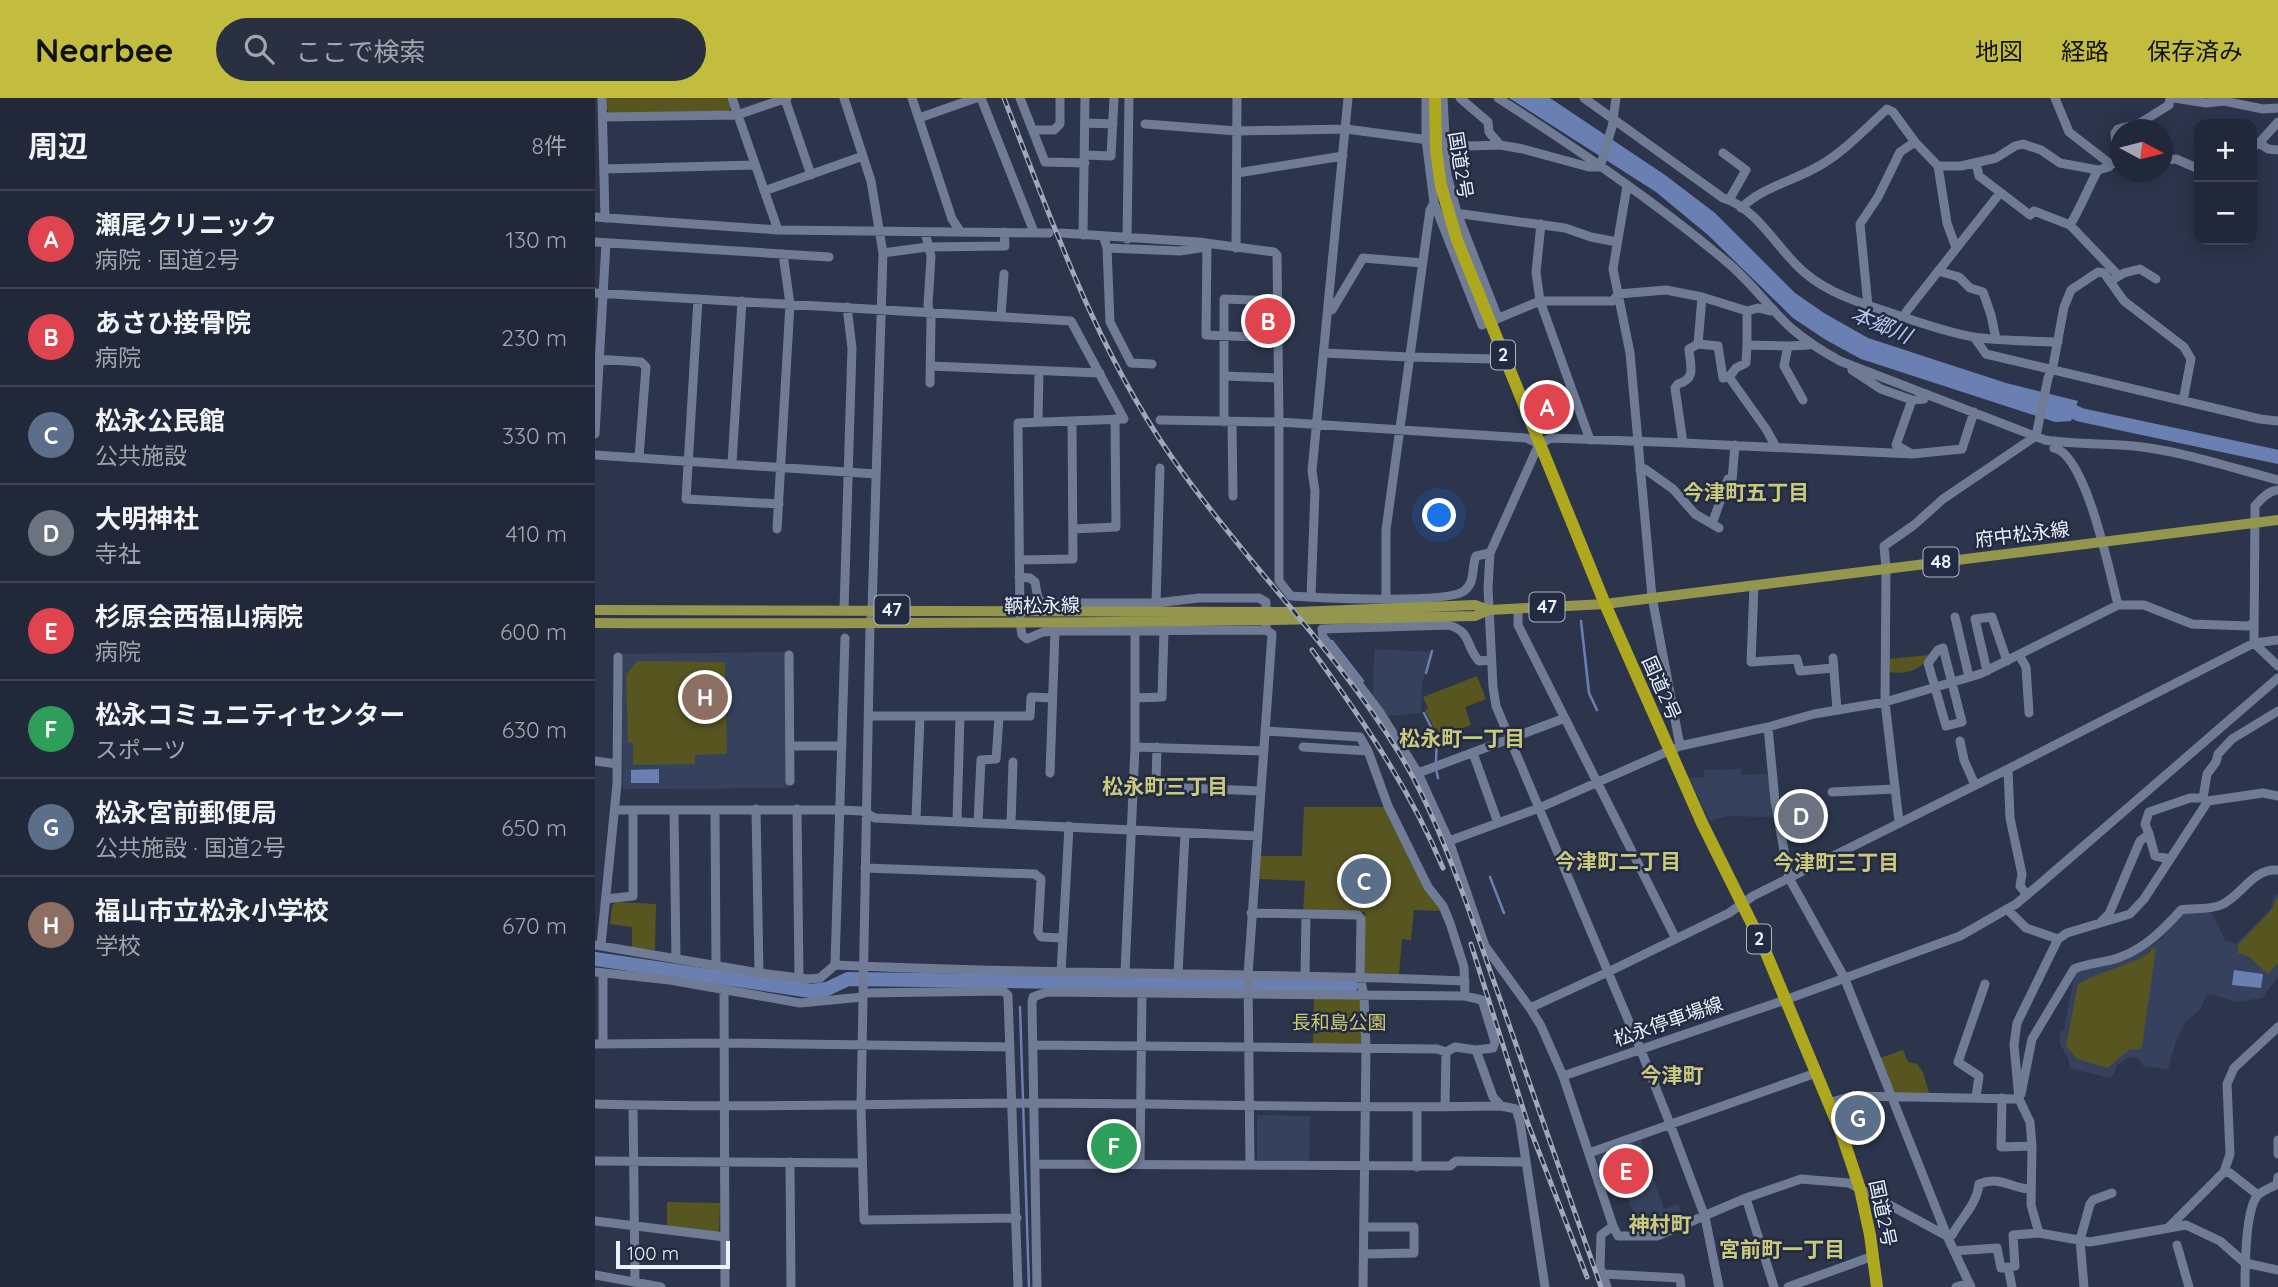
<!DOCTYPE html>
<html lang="ja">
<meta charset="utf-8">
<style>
:root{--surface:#212839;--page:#293041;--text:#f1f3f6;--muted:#a2a6ae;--line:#3e4453;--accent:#c2bd3f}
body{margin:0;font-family:Quicksand,"Noto Sans JP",sans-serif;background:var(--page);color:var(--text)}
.controls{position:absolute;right:21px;top:21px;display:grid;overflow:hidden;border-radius:14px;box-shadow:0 4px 18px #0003}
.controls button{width:63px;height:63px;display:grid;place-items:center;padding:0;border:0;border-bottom:2px solid var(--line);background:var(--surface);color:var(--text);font:35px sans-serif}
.compass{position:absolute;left:1515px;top:21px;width:63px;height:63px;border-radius:50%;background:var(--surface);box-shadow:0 4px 18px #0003;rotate:97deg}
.scale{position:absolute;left:21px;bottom:18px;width:114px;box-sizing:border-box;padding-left:7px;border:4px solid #ecf1fd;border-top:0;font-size:19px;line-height:24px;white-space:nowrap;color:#ecf1fd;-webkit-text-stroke:5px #222b41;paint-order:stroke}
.you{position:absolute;left:845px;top:418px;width:24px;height:24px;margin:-18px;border:5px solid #fff;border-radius:50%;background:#1a73e8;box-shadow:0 0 0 10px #1a73e833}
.badge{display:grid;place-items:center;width:46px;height:46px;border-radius:50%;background:var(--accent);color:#fff;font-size:23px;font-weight:700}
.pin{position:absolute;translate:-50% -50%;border:4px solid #fff;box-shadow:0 2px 7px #0006}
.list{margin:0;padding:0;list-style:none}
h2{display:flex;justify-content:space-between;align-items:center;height:91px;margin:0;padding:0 28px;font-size:30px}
h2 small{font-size:23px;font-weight:400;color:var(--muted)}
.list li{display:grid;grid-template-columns:46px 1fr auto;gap:21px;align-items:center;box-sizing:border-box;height:98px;padding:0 28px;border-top:2px solid var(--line)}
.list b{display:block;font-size:26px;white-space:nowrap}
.list p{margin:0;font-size:23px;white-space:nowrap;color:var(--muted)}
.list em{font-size:23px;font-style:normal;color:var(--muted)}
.icon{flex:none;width:38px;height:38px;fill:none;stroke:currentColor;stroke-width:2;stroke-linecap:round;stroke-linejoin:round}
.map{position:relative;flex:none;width:1683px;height:1189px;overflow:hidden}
header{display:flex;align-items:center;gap:42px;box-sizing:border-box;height:98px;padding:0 35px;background:var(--accent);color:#111}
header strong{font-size:33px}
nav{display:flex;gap:38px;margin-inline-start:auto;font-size:24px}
.search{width:490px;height:63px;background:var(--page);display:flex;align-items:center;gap:18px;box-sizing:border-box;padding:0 24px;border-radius:38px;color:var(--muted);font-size:26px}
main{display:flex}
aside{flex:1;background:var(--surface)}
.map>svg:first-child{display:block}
.built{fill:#36425d}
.green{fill:#575520}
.water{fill:#6b80b2}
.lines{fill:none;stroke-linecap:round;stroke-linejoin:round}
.stream{stroke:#6b80b2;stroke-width:2.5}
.river{stroke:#6b80b2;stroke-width:14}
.minor{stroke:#707b95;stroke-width:9}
.major{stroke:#95964e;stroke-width:10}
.highway{stroke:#aea81e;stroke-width:12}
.rail-casing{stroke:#a2a8b9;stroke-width:5}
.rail{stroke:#222b41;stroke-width:2.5;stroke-dasharray:8;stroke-linecap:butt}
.labels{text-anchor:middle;stroke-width:5;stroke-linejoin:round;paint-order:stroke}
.shield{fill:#222b41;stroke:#afb6c5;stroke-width:2}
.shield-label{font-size:18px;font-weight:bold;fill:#ecf1fd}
.street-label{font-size:19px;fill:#ecf1fd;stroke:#222b41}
.park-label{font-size:19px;fill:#cdcb72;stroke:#222b41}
.water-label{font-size:21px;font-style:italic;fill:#b5c8f5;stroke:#222b41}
.neighbourhood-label{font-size:21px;font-weight:bold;fill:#cbc97b;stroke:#222b41}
</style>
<header>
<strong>Nearbee</strong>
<div class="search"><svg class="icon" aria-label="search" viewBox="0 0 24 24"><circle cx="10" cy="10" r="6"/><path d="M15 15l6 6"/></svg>ここで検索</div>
<nav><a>地図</a><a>経路</a><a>保存済み</a></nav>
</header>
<main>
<aside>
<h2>周辺<small>8件</small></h2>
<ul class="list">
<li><span class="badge" style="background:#e0444e">A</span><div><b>瀬尾クリニック</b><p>病院 · 国道2号</p></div><em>130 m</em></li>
<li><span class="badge" style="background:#e0444e">B</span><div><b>あさひ接骨院</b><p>病院</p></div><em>230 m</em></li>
<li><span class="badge" style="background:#5c6f8a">C</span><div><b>松永公民館</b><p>公共施設</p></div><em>330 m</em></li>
<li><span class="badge" style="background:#6b7280">D</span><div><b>大明神社</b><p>寺社</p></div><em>410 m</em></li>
<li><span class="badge" style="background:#e0444e">E</span><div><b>杉原会西福山病院</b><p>病院</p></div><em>600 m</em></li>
<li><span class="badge" style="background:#2e9e5b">F</span><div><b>松永コミュニティセンター</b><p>スポーツ</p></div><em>630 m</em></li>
<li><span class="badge" style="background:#5c6f8a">G</span><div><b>松永宮前郵便局</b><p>公共施設 · 国道2号</p></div><em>650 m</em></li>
<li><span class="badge" style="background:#8d6e63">H</span><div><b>福山市立松永小学校</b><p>学校</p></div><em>670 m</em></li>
</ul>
</aside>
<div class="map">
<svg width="1683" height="1189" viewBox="0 0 1683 1189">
<rect width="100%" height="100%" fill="#2c354c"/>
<path class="built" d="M779,551L835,554L827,586L826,615L793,618L778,597Z
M192,554L193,690L28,691L26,556Z
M1146,671V677L1175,676L1179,719L1132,718L1115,723L1094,680L1109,679V672Z
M1680,796H1683V878L1667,900L1642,904L1616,896L1611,897L1605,912L1591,923L1582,940L1573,971L1548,968L1544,960L1534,959L1521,968L1520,975L1515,980L1474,970V962L1465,946V934L1469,932L1480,875L1482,873L1543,854L1566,841L1583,817L1614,812L1623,826L1630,843L1642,845L1674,813Z
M662,1017L715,1018L714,1063L662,1062Z
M1045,1040L1069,1111L1083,1106L1090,1124L1061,1135L1047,1133L1028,1091L1014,1095L1000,1056Z"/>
<path class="green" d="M11,0H132L136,10L134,13L15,15L11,11Z
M1334,557C1325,574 1311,576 1293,574V561Z
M42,563L130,564L132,656L100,657V666L38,667V645L33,644L31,577Z
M882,578L891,601L870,609L876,627L844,640L830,612L833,610L828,599Z
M709,709H789L831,793L848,813L819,812L816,842L807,841L804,876L769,875L770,814L708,813L710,783L663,781L665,758H707Z
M1681,801H1683V865L1673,876L1653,858L1643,855V847L1678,810Z
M21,804L61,806L60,852L37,850V829L15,826L17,808Z
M1556,850L1561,851L1547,948L1543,952L1535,951L1513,970L1482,961L1471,948L1483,886C1506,873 1532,869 1556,854Z
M719,901H767L769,948H718Z
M1308,952L1313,964L1322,966L1328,974L1334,995L1300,996L1285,960Z
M72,1104L125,1105L124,1135L72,1129Z"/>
<path class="water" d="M914,0H955L1070,77L1120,115L1200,195L1229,215L1273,240L1411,285L1483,303L1476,323L1460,324L1266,261L1231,242L1198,220L1113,137L1061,94Z
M64,671V685H36V672Z
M1639,872L1668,876L1666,890L1637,887Z"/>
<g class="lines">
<path class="stream" d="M986,523L994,595L1002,612
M737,543L768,583
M831,575L837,553
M829,615L842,641L841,663
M841,671L843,680
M895,779L909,815
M425,909L434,1189"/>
<path class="river" d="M1463,307L1486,317L1683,359
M0,861L216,893L232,891L253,881L756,888"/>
<path class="minor" d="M7,0L10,120
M137,0L183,132
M249,0L276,83L288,155L277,512L275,526L266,1008L269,1122L422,1120
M317,0L357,121L365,133
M386,0L439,134
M425,0L450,64L490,65
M831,0V41L839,105L887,227L945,203H1018L1023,196L1071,192L1107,199L1152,213L1163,210L1175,213L1178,211
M848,0L852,77L862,115L903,220
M865,0L893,24L894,34L905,47
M903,0C982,51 1061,104 1133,165C1156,184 1174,210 1196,230C1211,243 1227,253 1245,263L1450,342C1483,347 1515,345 1547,349C1593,355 1638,370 1683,382
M989,0L1128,100C1164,111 1182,152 1210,175C1235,196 1265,205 1296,215C1323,224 1350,234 1378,239C1406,243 1435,243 1463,244
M1460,0L1474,34L1514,65L1526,66
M1579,0L1611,5L1629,3L1668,11L1683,10
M190,1L216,77
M8,19L142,17L192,0
M324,20L381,0
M490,25L518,26
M550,26L642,33L751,31L834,42
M438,32H459L465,26V0
M845,43L875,48L905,47L928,51L994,69H1005L1017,29L1021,0
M1664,45L1673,51L1683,52
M1657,49L1664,45L1683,24
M1128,55L1151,72L1134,102
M490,57L516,58L519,0
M1568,62L1581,61L1604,71
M1381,65L1384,78L1435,117L1439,113L1475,127L1523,177
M1522,66L1520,35L1523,31L1545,25L1574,7L1575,0
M1343,68L1352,125L1361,150
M9,71L160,67
M642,75L748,58
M1032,88L1018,171L1035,255L1057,499L1085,648
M169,93L268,58
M1146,110C1168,89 1198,83 1224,68C1250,53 1270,31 1292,11L1298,14L1320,44L1343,68H1366L1401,60L1420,48L1428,46L1446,52L1465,65L1503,72
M860,115L970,130L996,139L1022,144
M0,119L183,132L454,135
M946,126L941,174L945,203L995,342
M1475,127C1486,109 1493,90 1503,72L1514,69V65
M330,134L336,158L333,207L336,221L335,285
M466,135L603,144L679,154L682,157L684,324L565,322
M488,137L490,0
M509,140L512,150L515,224L536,265L557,266
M532,141L534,0
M0,144L234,159
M612,145L611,237L683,240
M512,150L585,153L611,149
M641,150L642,0
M288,155L332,149L410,148L409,134
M1343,173L1364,179L1375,190L1388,194L1396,217L1401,241
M1519,181L1529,175L1545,171L1561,181
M0,195L476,223L529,321L423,325L425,525L427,537L432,541L448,534L460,533L671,532
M1107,199L1103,246L1123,248L1128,280L1134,279L1141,270L1151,265L1152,247
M103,201L91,401L184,406
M1277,209L1273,208L1265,126L1283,99L1305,54L1320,44
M733,213L737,212L768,160L828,165
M1152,213V247L1193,248
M1311,214L1405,95
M406,218L409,176
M1379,239L1391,256L1665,321L1683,323
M1103,246L1094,251C1095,267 1102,281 1083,286L1080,290L1088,345L1317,356L1367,351L1379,314
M729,255L814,259L898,261L907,254
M0,261L46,264L51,269L44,359
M335,268L505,275
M1257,272L1286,291L1317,302
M629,278L683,280
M1134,279L1171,331L1181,349
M1208,302L1189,268L1193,248L1214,247L1215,245
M443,324L444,273
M629,324V201L684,203
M637,324L638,398
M0,336L11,145
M1460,343L1459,350C1491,356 1515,476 1523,507
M1088,345L956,340L944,346L895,455L893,490L898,589L901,608L1045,950L1075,1026L1110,1119L1124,1189
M1315,355L1301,347L1317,302L1329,301L1331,296
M0,357L281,376
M137,365L147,203
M1045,372L1050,371L1078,391L1100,416L1124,430
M1683,392C1673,393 1666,401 1660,408L1659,545L1683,568
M1117,426L1133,381L1137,382L1140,347
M182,431L195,206L188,156
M478,431L521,429L520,321
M895,455L881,458C876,470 881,484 869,493C852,506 724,500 696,498L684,483V324L931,340L944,346
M424,462L478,461L477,323
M424,479L435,480L440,484L443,501L450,505H561L604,500H664L671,504V532L677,536L653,877L655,1067
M1159,488L1156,564L1202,561L1205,573L1238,570
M716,499L720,393L717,373L753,0
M791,501V432L835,112L839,105
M561,505L565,370
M923,511V527L1081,841
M249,512L257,250L252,209
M1360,519L1374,579
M1348,550L1367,624L1351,628L1333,565L1343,552Z
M194,557L195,683
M1424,557L1431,569L1434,615
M1238,560L1242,612
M1392,573L1380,521L1397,519L1412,563
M540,600L567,599L569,532
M274,618H435L436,599L457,600
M1173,629L1180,703L1194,780L1249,879L1352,1138L1376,1189
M670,633L765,639L773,653L793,708L833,789L848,808L855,825L869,869L870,898
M1365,643L1369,662L1380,687
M195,648H247
M540,649L669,653
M562,649L561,685L564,689L666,693
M708,649L773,653
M878,655L903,725
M0,663L22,666
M1413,671L1415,720L1427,776L1425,788L1432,797
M455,675L460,533
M823,675L970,620
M1237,694L1300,691
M161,711L164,875
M202,711L204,879
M20,712H245L267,713L280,720L663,738
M79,712L81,861
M120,712L121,868
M321,721L325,618
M362,723L365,618
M383,724L386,662L401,661L404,619
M1304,724L1290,604L1291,470L1289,448L1319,427L1348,401L1441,338L1453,280L1458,268L1469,209L1476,192L1503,174L1509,175L1529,203L1589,249L1596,261L1588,303
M416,725L418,664
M1554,736L1560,758L1575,761
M854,743L823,675L784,613L728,539L727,531L853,527C877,533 870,548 884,563L896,562
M270,770L440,776L446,781L443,834L446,839L467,840
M11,801L38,798V712
M1413,812L1431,830L1463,841L1472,835L1535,816L1549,801L1613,703L1668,695L1683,698
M656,815L763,817L766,821L765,879L769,898L771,950L768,1189
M1506,824L1514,816L1545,743L1554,736L1550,726L1554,714L1595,700H1608L1612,676L1621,664L1623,656L1637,641L1683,613
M1463,841L1422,925L1419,947L1424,1001L1435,1024L1437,1048L1436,1107L1444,1135L1495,1144L1591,1127L1625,1143L1650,1165L1683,1172
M0,847L164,875L213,881L225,880L240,867L250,540
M6,847L22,686L23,559
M240,867C450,877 660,874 870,883
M0,874L75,882L205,905L268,899
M530,874L540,649V532
M466,875L474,728
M583,876L590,735
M710,878L711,816
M129,892L130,1189
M269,895L408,893L413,897L423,1189
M935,910L1013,874L1134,815L1158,798L1417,669L1659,545L1683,542
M0,946L129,945L415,949
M8,946V875
M438,947L842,951L851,954
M968,978L1190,902L1365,838L1421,806L1446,785L1683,580
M1426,996L1437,941L1479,871C1493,865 1508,865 1523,860C1549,851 1568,832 1586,812C1598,810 1615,812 1626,807C1647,798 1657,770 1683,772
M1381,999L1384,978L1363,964L1390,886
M1407,1000L1406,1049L1437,1048
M1233,1005L1258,998L1424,1001
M0,1006C139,1010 279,1006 418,1005C581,1005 743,1011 906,1008L921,1011L925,1024L950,1189
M38,1007L40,1184
M850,1009L851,954L860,949L881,952L898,999L906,1008
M1683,1042V1056
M994,1055L1221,975
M0,1063L266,1065
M195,1064L196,1189
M441,1066L855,1068L861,1063L931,1064
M545,1066L547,893
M822,1069V1009
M1629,1074L1635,1075L1663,1097
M1151,1100L1179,1189
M0,1123L130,1139
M1018,1128L1023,1138H1062L1151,1100L1206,1081L1254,1085L1352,1138
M1575,1128L1629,1074L1635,1056L1632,986L1639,970L1683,929
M1352,1138L1357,1137C1367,1119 1382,1106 1384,1086C1406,1077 1417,1091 1435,1091
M1582,1147L1594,1189
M1359,1153L1402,1150L1406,1170L1420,1168L1418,1137L1444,1135
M769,1156L819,1155V1129H769
M1413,1169L1417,1189
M1008,1176L1085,1180L1086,1189
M0,1177L66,1189
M442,1189L437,905L438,899L452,894L870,898L887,902L900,944L898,950L881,952
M1012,1189L1005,1169L1006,1137L1018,1128L968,978L946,928L935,910L890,848L854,743L944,710L1085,648L1173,629L1219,616L1290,604L1385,576L1523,507H1549L1597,526L1653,528L1658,525
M1193,1189L1278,1158
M1361,1189L1374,1185
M1489,1189L1485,1142L1495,1106L1498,1102L1517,1095
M1650,1189C1650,1169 1650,1114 1662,1098C1666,1093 1676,1090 1682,1086L1683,1079"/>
<path class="major" d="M0,512L702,514L880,507L894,512
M0,525C293,526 587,525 880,518L894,512L1010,506L1683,422"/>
<path class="highway" d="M840,0L841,52L846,88L862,142L1010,506L1107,725L1169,850L1247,1037L1265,1091L1275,1137L1282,1189"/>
<g class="rail-casing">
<path id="rail" d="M409,0C459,129 505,262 588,375C657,471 742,554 804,655C833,702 852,753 871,804L1006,1189
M717,552C767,621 815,691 848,770
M876,846L932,1023L992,1179"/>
</g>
<use href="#rail" class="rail"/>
</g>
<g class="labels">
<g class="shield">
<rect x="896" y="242.5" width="24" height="29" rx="5"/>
<rect x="1328.5" y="449.5" width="35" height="29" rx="5"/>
<rect x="934.5" y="494.5" width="35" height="29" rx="5"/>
<rect x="279.5" y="497.5" width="35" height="29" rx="5"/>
<rect x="1152" y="826.5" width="24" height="29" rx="5"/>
</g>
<g class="shield-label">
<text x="908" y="263">2</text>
<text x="1346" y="470">48</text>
<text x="952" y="515">47</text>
<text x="297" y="518">47</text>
<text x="1164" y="847">2</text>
</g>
<g class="street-label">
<text transform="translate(866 67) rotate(81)" y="7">国道2号</text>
<text transform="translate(1427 436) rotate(-7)" y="7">府中松永線</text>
<text transform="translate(447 507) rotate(-1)" y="7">鞆松永線</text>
<text transform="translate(1067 590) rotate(66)" y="7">国道2号</text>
<text transform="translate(1073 923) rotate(-19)" y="7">松永停車場線</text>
<text transform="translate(1288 1115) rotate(78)" y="7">国道2号</text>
</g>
<g class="park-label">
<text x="744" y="931">長和島公園</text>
</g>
<g class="water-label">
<text transform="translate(1286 227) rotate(23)" y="7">本郷川</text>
</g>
<g class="neighbourhood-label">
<text x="1151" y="402">今津町五丁目</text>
<text x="867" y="648">松永町一丁目</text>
<text x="570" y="696">松永町三丁目</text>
<text x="1023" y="771">今津町二丁目</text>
<text x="1241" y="772">今津町三丁目</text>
<text x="1077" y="985">今津町</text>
<text x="1065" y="1134">神村町</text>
<text x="1187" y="1159">宮前町一丁目</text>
</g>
</g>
</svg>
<div class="controls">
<button>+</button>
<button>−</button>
</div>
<svg class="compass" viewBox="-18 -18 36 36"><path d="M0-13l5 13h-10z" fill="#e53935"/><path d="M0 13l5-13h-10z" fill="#a2a6ae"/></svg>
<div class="scale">100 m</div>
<div class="you"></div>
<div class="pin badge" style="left:952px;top:309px;background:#e0444e">A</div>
<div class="pin badge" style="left:673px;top:223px;background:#e0444e">B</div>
<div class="pin badge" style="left:769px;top:783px;background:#5c6f8a">C</div>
<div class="pin badge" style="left:1206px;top:718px;background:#6b7280">D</div>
<div class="pin badge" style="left:1031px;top:1073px;background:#e0444e">E</div>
<div class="pin badge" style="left:519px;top:1048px;background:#2e9e5b">F</div>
<div class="pin badge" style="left:1263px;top:1020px;background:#5c6f8a">G</div>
<div class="pin badge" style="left:110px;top:599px;background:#8d6e63">H</div>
</div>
</main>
